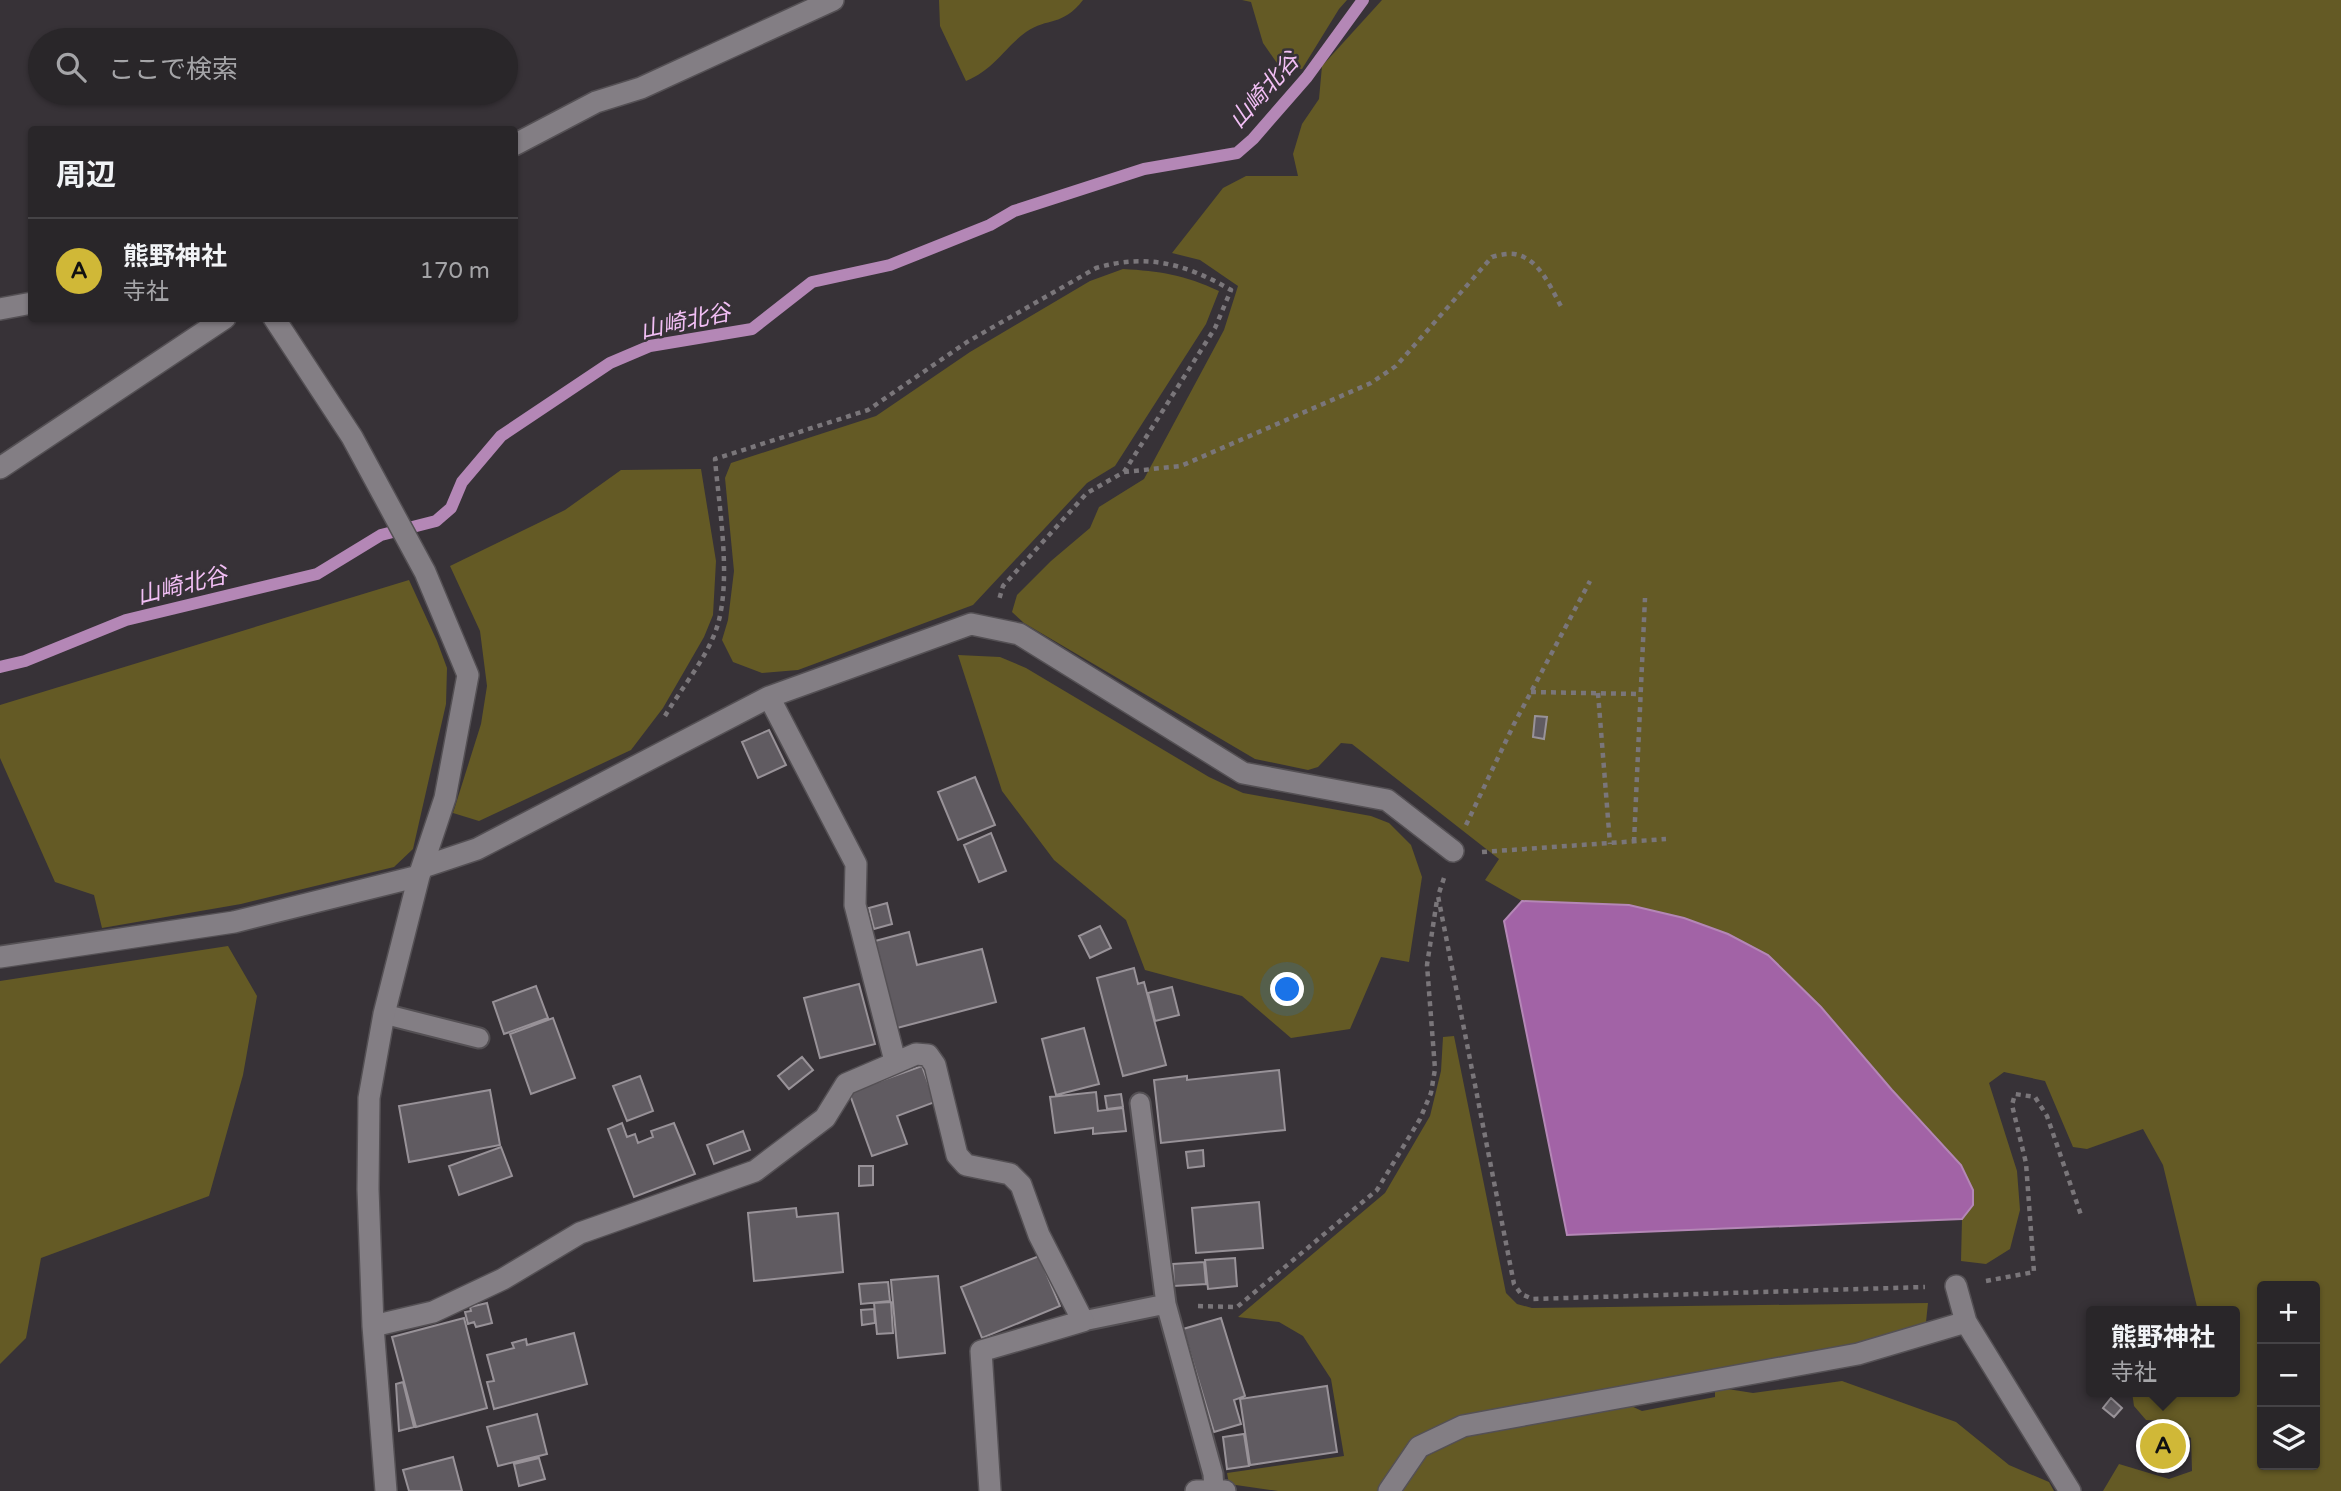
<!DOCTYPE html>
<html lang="ja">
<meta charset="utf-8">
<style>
:root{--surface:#292629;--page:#353235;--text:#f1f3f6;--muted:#a5a5a8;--line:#454346;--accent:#d0b837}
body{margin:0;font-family:"Varela Round","Noto Sans JP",sans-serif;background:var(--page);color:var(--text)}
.controls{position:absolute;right:21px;bottom:21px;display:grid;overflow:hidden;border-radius:7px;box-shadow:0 2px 5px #0004}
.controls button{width:63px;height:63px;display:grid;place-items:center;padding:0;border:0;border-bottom:2px solid var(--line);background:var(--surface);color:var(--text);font:35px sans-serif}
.you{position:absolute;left:1288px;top:990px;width:24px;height:24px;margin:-18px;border:5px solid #fff;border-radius:50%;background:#1a73e8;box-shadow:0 0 0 10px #1a73e833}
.badge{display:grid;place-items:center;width:46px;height:46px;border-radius:50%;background:var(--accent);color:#111;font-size:23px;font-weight:700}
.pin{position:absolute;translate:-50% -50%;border:4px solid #fff;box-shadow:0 2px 7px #0006}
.popup{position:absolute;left:2086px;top:1306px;width:154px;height:91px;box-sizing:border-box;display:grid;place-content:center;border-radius:7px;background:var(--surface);filter:drop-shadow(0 2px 5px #0005);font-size:23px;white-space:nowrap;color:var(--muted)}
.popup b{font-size:26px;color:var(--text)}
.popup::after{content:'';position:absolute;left:50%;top:100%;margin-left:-14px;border:14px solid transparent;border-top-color:var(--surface)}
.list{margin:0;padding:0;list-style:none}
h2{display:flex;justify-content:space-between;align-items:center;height:91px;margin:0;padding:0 28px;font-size:30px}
h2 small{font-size:23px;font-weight:400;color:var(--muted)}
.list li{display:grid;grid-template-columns:46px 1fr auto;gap:21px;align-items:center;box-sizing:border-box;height:105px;padding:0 28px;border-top:2px solid var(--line)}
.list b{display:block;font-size:26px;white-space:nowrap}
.list p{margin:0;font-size:23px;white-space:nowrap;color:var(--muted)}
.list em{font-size:23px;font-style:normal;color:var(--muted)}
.icon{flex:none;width:38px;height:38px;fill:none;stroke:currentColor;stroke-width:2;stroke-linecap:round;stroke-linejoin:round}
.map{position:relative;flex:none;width:2341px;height:1491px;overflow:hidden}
.search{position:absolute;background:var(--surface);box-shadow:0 2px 5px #0004;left:28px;top:28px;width:490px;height:77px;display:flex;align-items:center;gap:18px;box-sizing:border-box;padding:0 24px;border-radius:38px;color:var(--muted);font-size:26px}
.panel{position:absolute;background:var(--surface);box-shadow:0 2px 5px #0004;left:28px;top:126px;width:490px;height:196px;border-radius:7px}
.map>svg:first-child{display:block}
.green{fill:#645a25;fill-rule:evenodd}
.water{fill:#a263a6;stroke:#b487b6;stroke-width:2}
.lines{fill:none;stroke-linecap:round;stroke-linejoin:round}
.stream{stroke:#b487b6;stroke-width:12}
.building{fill:#605b61;stroke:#989298;stroke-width:2}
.lane-casing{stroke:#545054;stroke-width:23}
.street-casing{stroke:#545054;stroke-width:24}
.path{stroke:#7a767a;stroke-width:4.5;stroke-dasharray:5 5;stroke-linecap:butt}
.lane{stroke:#837e84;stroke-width:19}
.street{stroke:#837e84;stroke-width:21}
.labels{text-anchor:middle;stroke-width:5;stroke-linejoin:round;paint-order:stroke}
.water-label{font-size:23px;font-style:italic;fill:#f2bff5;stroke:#373237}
</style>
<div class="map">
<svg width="2341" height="1491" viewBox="0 0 2341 1491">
<rect width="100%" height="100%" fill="#373237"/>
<path class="green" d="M939,0H1083C1062,27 1048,17 1026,32C1003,49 995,69 966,81L940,26Z
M1242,0H1347L1339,9L1302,69L1279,66L1263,43L1251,2Z
M1382,0H2341V1491H2103L2119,1464L2169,1479L2192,1471L2191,1438L2168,1421L2146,1420L2134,1406L2132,1392H2235V1311H2198L2163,1165L2143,1129L2087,1149L2073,1147L2045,1081L2004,1072L1989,1083L2017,1171L2020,1210L2010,1249L1986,1264L1961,1261L1962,1219L1973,1205L1961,1165L1892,1090L1821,1007L1768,955L1728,934L1684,918L1629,905L1522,901L1485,880L1499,859L1352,744L1341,743L1318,767L1308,770L1255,759L1024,623L1012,612L1017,595L1051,561L1090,528L1099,507L1144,479L1224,330L1238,286L1200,260L1172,253L1223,188L1246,176H1298L1293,154L1302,124L1319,99L1322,66ZM2262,1286H2315V1465H2262Z
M1123,269C1159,271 1185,275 1219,291L1206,324L1115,466L1087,483L973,605L798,670L762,673L733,662L722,640L728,620L734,571L725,478L731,463L876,416L970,352L1090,281Z
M701,469L716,561L713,615L704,637L663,708L631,750L479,821L453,813L481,724L487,686L480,631L450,566L565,510L621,470Z
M409,580L437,641L447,668L446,704L413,849L394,867L241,904L102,928L94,895L55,882L0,758V705Z
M958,655L1000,657L1026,668L1209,777L1243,793L1371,816L1389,823L1411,845L1422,877L1409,962L1381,957L1350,1029L1291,1038L1242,996L1145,970L1126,920L1054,860L1002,791Z
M228,946L257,996L243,1075L209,1196L41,1258L26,1338L0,1364V981Z
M1454,1036L1506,1293L1517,1304L1532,1308L1928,1303L1926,1322L1858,1346L1461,1416L1379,1491H1278L1229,1484L1227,1473L1344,1456L1331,1379L1303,1336L1279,1322L1238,1317L1385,1193L1430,1116L1441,1071L1443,1037Z
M1842,1381L1956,1422L2009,1465L2049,1482L2054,1491H1403L1402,1487L1427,1456L1468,1436L1629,1405L1642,1411L1715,1397V1387L1753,1393Z"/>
<path class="water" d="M1522,901L1629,905L1684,918L1728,934L1768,955L1821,1007L1892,1090L1961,1165L1973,1190V1205L1962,1219L1567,1235L1504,921Z"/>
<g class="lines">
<path class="stream" d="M0,667L25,661L126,620L317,574L381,535L436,521L451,508L462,482L501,436L610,363L650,346L752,329L812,282L890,265L990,225L1014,211L1144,169L1237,153L1253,139L1307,77L1363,0"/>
</g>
<path class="building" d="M1535,716L1547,717L1544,739L1533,737Z
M769,730L786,765L758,778L742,742Z
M975,777L995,825L958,840L938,792Z
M991,833L1006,871L979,882L964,845Z
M887,903L892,924L874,929L869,908Z
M1100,926L1111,948L1090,958L1079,936Z
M909,932L917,965L982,949L996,1002L897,1028L875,941Z
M1134,968L1138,984L1144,982L1166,1065L1123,1076L1097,978Z
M859,984L875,1044L820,1058L804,998Z
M536,986L548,1018L504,1034L493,1002Z
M1172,987L1179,1015L1155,1021L1148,993Z
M553,1018L575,1078L531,1094L510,1034Z
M1084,1028L1099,1084L1056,1095L1042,1039Z
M802,1057L813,1070L789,1089L778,1076Z
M922,1066L935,1102L897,1116L907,1144L872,1156L849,1092Z
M1279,1070L1285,1130L1161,1143L1154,1080L1187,1076V1080Z
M640,1076L653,1111L627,1121L613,1086Z
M490,1090L500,1145L409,1162L399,1106Z
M1096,1092L1098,1111L1123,1108L1126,1131L1093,1134V1128L1055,1133L1050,1097Z
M1121,1094L1123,1107L1107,1109L1105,1096Z
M622,1123L627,1137L635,1134L638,1143L653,1137L651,1131L674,1123L695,1174L634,1197L608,1129Z
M743,1131L750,1150L714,1164L707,1145Z
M501,1147L512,1176L459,1195L449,1166Z
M1203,1150L1204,1166L1188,1168L1186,1152Z
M859,1166H873V1185L859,1186Z
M1259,1202L1263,1248L1196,1253L1192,1208Z
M796,1208L797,1217L838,1213L843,1272L754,1281L748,1213Z
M1039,1256L1060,1306L982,1338L961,1287Z
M1235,1258L1237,1286L1208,1289L1205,1260Z
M1204,1262L1206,1284L1174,1286L1173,1264Z
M938,1276L945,1353L898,1358L891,1280Z
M888,1282L890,1301L861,1304L859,1284Z
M891,1302L893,1333L877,1334L874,1303Z
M487,1303L492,1323L476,1327L474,1322L468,1324L465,1312L471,1311L470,1307Z
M874,1309L875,1323L862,1325L861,1310Z
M464,1318L487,1408L416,1427L392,1337Z
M1221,1318L1245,1396L1234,1400L1241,1424L1214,1432L1183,1329Z
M574,1333L587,1384L494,1409L487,1382L494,1381L487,1355L514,1348L512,1343L526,1339L527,1345Z
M403,1382L414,1427L399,1431L396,1384Z
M1327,1386L1337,1452L1250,1465L1240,1399Z
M2111,1398L2122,1408L2114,1417L2103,1408Z
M537,1414L547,1454L498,1466L487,1427Z
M2158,1433L2177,1448L2168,1459L2149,1444Z
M1244,1434L1249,1466L1227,1469L1223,1437Z
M453,1457L462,1491H409L403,1470Z
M539,1458L545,1479L519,1486L514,1464Z"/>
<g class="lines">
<g class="lane-casing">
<path id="lane" d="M384,1014L479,1038
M1140,1103L1166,1304L1213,1474L1214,1489
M1083,1321L1166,1304"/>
</g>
<g class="street-casing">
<path id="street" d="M514,145L596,102L641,88L833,0
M0,309L32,303
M274,318L352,437L425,572L468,675L445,798L419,876L384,1014L369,1098L368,1189L373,1326L386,1491
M0,468L225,318
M769,697L856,864L855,905L895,1061
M423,867L477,849L769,697L971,624L1019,634L1243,773L1387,800L1453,851
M0,957L234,922L419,876
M1956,1286L1966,1322L2070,1491
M373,1326L433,1312L503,1279L580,1233L755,1171L825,1118L846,1084L916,1054L928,1055L935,1065L957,1155L966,1165L1010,1174L1021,1185L1039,1235L1083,1321L981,1351L990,1491
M1196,1491H1225
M1389,1491L1419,1447L1463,1426L1858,1354L1966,1322"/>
</g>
<path class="path" d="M1124,472L1181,466L1371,383L1396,366L1492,257C1499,255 1508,253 1514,254C1540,258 1551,289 1562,308
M1531,692L1640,694
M1598,693L1610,844
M665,716C682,687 707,658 717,627C732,580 719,508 715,459L868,410L967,342L1096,268C1147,253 1186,264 1231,290L1215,328L1124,472L1087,493L1003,586L999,600
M1466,825L1514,724L1590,581
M1634,842L1645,598
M1482,852L1666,839
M1444,878L1438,896L1514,1284L1521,1294L1533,1299L1925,1287
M1986,1281L2034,1272L2026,1163L2012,1105L2015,1094L2035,1097L2047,1116L2082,1218
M1198,1306L1237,1307L1377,1190L1420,1119L1431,1093L1435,1069L1427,965L1437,900"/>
<use href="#lane" class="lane"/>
<use href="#street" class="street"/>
</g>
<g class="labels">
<g class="water-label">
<text transform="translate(1264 90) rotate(-48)" y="8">山崎北谷</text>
<text transform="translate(685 321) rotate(-12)" y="8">山崎北谷</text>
<text transform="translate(182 585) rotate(-14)" y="8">山崎北谷</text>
</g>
</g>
</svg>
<div class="controls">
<button>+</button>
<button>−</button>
<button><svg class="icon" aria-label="layers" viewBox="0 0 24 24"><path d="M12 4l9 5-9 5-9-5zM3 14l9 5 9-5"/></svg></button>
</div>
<div class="you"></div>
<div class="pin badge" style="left:2163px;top:1446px">A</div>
<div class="popup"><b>熊野神社</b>寺社</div>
<div class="search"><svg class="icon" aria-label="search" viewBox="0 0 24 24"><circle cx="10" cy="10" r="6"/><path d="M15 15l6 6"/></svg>ここで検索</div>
<section class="panel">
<h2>周辺<small></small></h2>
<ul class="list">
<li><span class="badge">A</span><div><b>熊野神社</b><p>寺社</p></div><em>170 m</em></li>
</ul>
</section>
</div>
